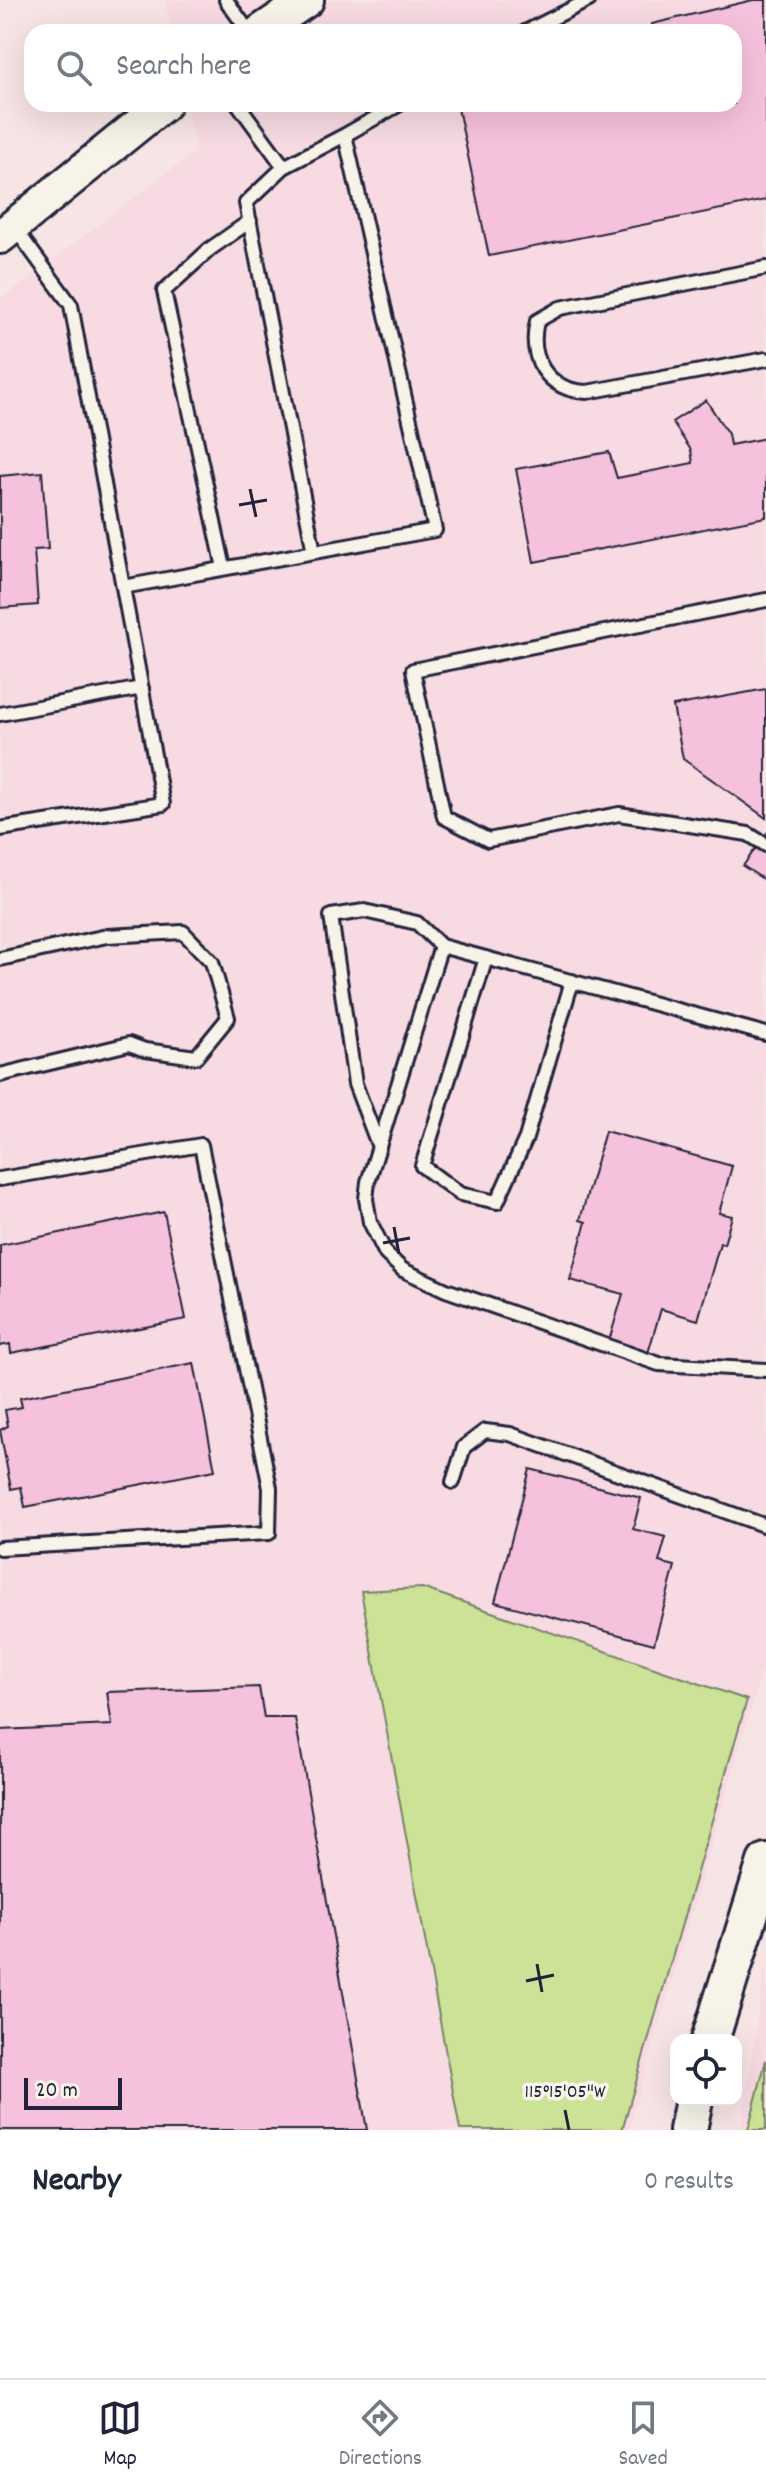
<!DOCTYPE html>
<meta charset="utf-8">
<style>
:root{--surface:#fff;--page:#f2f2f3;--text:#1f2937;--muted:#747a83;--line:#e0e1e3;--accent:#22223b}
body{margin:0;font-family:Dekko,sans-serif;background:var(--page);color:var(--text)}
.controls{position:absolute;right:24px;bottom:24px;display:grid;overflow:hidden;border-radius:16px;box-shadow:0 8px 32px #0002}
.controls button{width:72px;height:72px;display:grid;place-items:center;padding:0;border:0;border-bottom:2px solid var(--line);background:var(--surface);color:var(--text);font:40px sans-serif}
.scale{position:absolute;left:24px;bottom:20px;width:98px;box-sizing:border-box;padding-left:8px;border:4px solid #22223b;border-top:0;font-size:22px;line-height:28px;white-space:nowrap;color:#22223b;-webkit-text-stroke:6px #f7f3e8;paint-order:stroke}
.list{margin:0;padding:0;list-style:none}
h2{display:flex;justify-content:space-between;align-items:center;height:104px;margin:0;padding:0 32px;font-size:34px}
h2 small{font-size:26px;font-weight:400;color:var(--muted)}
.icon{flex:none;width:44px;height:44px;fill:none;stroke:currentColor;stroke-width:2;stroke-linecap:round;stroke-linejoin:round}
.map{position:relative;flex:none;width:766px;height:2130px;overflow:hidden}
.search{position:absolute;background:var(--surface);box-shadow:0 8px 32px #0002;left:24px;right:24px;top:24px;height:88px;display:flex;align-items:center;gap:20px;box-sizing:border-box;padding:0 28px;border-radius:24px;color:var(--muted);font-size:30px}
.sheet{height:248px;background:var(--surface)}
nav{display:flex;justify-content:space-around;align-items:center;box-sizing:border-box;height:112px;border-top:2px solid var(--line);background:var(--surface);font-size:22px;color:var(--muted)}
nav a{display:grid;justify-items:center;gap:4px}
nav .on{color:var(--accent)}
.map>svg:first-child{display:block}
.built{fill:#f7dae2}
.green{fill:#cce297;stroke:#778269;stroke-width:2}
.building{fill:#f6c1dc;stroke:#22223b;stroke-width:2}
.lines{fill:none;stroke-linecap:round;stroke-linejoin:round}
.service-casing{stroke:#22223b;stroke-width:18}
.tertiary-casing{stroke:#22223b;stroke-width:38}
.secondary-casing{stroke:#22223b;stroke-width:42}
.service{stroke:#f7f3e8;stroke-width:12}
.tertiary{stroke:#f7f3e8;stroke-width:32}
.secondary{stroke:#f7f3e8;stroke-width:36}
.ticks{fill:none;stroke:#22223b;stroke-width:3}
.ticks-label{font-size:20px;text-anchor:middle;fill:#22223b;stroke:#f7f3e8;stroke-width:7;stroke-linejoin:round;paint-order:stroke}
</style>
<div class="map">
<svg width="766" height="2130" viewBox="0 0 766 2130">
<rect width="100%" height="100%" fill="#f7e4e4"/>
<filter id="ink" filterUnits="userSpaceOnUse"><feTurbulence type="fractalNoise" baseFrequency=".0125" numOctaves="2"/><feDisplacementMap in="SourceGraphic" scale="16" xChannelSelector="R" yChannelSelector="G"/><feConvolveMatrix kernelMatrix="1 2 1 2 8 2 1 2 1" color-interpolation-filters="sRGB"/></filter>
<g filter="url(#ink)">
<path class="built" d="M165,0H766V1657L628,2130H0V300L196,151L186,104H734V32H172Z
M766,1960V2130H741Z"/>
<path class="green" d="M422,1588L747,1700L622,2130H460L361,1591Z
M766,2060V2130H748Z"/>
<path class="building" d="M753,0H766V200L489,256L458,108L476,104H734V32H654L652,24Z
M706,400L728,434L730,445L766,438V517L534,562L516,469L609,452L617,478L693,463L691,450L672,422Z
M42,472L48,549L34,550L38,605L0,608V476Z
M766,689V818L683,759L673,706Z
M766,834V881L743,866Z
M605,1131L732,1166L719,1213L732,1216L724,1244L720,1243L698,1320L661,1309L648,1353L609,1341L623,1294L570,1280L586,1222L580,1220Z
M164,1212L186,1319L11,1353L10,1344L0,1346V1245Z
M194,1363L215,1470L25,1507L21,1487L11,1489L0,1430L8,1426L5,1410L22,1407L20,1398Z
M530,1469L641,1498L633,1529L666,1537L659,1562L675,1566L654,1644L495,1602Z
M259,1687L264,1718H295L367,2130H0V1730L112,1725L107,1692Z"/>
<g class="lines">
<g class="service-casing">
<path id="service" d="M226,0L249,32
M525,32L589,0
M238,104L284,167L246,203L314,552
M284,167L345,135
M766,268L560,308L537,321C528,359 547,390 587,392L766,359
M224,568L164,291L210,249L250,221
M123,587L435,530L345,135L400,104
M766,600L413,670L444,817L488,840L619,814L748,834L766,845
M0,714L142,688
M0,829L163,804L71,305L14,227
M441,946L368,1182L366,1199L370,1222L386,1254L403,1270L446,1290L659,1364L766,1370
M486,958L422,1166L460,1194L497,1202L526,1138L572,981
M0,959L107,936L183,932L212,962L228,1018L196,1057L145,1050L129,1044L0,1075
M379,1147L355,1084L331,916L364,911L417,923L441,946L766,1034
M0,1179L201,1145L270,1488L269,1533L0,1548
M453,1482L464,1447L485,1431L510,1434L766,1526"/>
</g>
<g class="tertiary-casing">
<path id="tertiary" d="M260,32L307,0
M0,237L164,104"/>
</g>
<g class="secondary-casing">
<path id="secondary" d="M710,2040L766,1862
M688,2130L694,2100"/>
</g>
<use href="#service" class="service"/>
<use href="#tertiary" class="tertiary"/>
<use href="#secondary" class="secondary"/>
</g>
</g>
<path class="ticks" d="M250,489L256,517M239,505L267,500M394,1227L399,1254M383,1243L410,1238M537,1964L542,1992M526,1981L554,1975M565,2110L569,2130"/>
<g class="ticks-label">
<text x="565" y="2097">115°15'05"W</text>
</g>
</svg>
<div class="controls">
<button><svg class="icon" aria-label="locate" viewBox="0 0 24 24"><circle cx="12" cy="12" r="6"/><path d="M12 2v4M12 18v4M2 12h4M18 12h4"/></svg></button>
</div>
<div class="scale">20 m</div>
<div class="search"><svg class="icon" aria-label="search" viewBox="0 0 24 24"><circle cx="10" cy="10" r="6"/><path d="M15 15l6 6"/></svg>Search here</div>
</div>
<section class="sheet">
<h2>Nearby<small>0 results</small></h2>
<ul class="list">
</ul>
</section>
<nav>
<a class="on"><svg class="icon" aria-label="map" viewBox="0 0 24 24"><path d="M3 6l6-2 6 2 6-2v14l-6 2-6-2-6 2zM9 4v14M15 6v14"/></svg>Map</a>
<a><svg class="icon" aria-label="directions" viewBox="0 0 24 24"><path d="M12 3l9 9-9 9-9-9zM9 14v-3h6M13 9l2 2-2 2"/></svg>Directions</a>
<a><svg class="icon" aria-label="saved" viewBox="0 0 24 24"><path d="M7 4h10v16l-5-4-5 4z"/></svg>Saved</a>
</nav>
